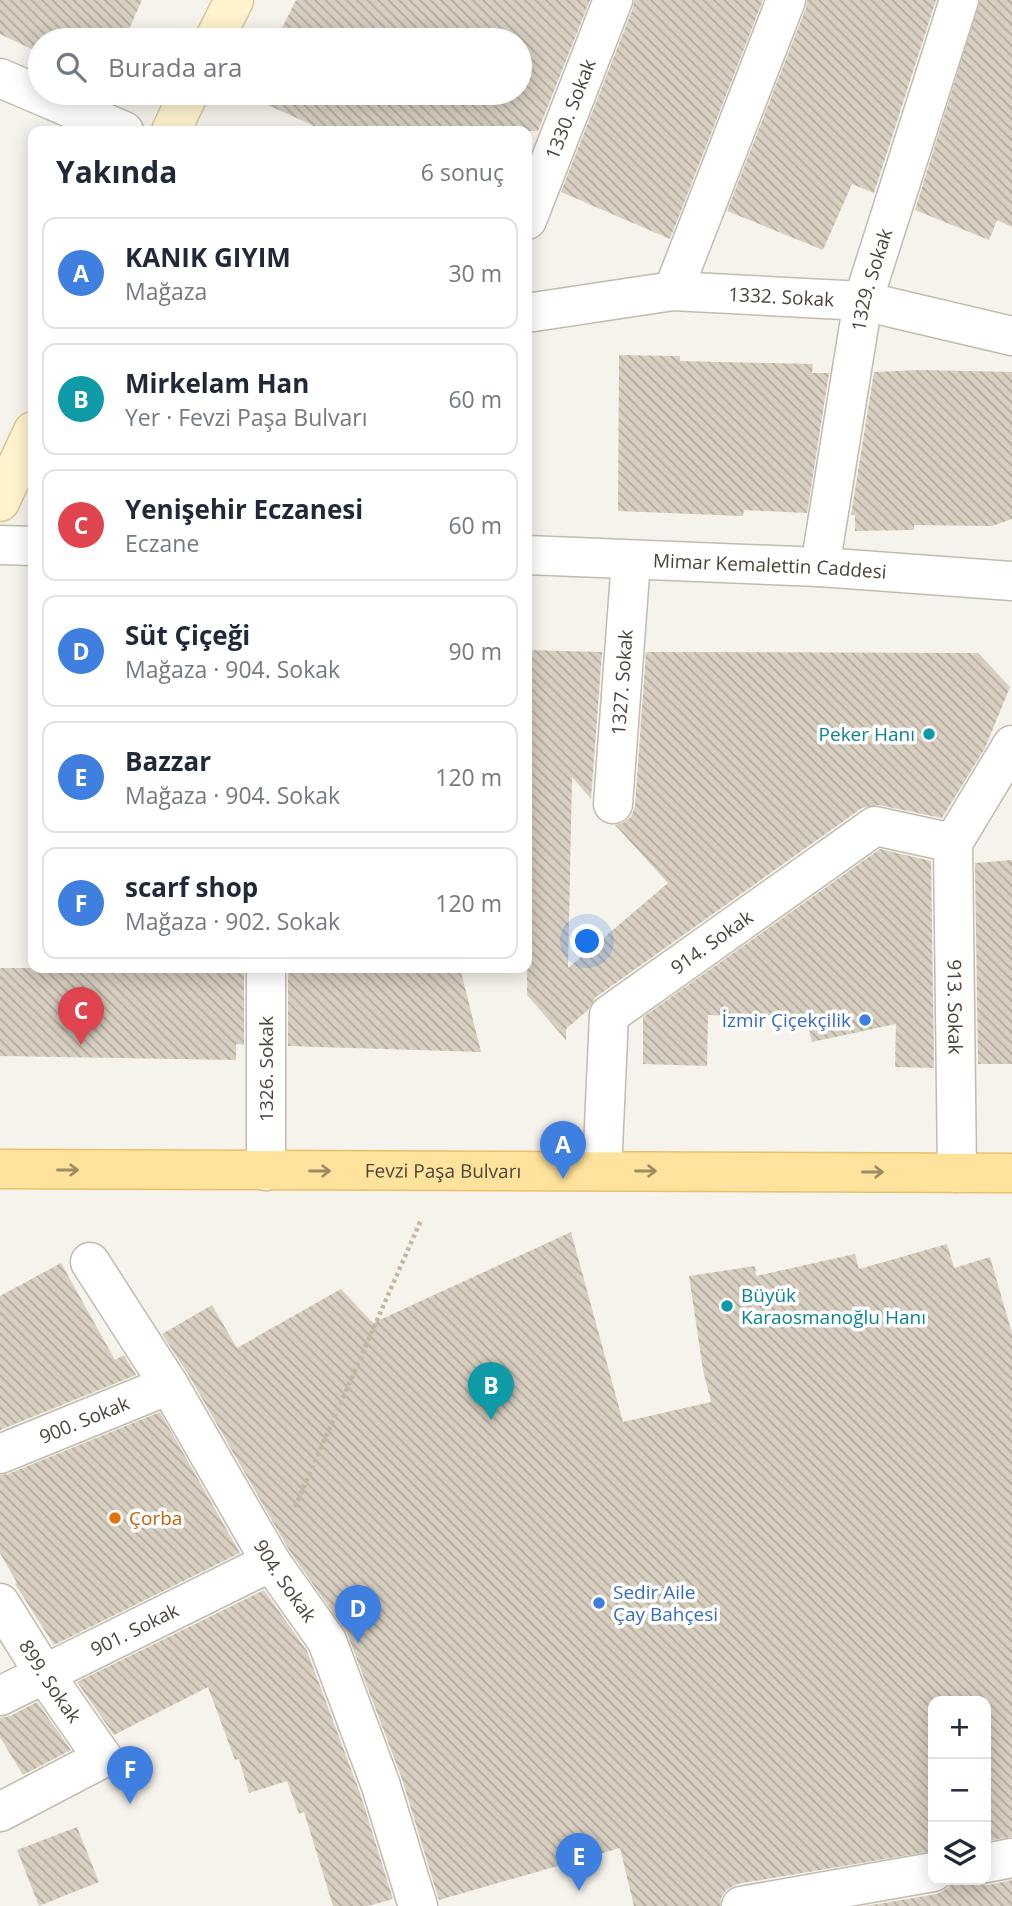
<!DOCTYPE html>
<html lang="tr">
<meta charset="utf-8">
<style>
:root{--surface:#fff;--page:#f6f6f7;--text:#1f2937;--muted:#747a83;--line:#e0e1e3;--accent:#0b8043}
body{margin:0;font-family:"Open Sans",sans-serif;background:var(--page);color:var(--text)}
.controls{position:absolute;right:21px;bottom:21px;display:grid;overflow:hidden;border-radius:14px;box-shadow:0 4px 18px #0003}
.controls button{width:63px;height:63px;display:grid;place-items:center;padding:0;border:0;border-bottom:2px solid var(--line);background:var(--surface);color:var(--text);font:35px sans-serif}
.you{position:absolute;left:588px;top:942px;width:24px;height:24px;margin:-18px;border:5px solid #fff;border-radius:50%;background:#1a73e8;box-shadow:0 0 0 10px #1a73e833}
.badge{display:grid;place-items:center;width:46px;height:46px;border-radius:50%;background:var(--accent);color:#fff;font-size:23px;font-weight:700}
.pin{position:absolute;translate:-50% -58px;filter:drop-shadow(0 2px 4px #0008)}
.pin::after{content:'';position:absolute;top:37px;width:24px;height:21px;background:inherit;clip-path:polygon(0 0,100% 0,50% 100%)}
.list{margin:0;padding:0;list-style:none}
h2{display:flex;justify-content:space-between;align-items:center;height:91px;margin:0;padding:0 28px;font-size:30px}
h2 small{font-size:23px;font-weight:400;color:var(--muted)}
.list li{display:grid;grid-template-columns:46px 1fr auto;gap:21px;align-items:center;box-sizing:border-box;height:112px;margin:0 14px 14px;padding:0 14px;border:2px solid var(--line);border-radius:14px}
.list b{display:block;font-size:26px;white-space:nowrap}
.list p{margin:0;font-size:23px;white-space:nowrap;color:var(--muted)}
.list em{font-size:23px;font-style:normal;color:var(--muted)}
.icon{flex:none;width:38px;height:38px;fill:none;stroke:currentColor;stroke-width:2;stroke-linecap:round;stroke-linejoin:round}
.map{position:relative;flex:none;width:1012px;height:1906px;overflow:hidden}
.search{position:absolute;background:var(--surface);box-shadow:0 4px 18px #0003;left:28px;top:28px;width:504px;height:77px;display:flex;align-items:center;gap:18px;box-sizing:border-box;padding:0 24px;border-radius:38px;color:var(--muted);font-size:26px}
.panel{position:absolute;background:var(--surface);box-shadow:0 4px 18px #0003;left:28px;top:126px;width:504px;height:847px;border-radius:14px}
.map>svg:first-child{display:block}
.building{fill:url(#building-back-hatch)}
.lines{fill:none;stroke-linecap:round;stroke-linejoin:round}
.street-casing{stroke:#c2bbae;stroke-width:41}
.secondary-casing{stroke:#d6c79b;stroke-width:41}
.primary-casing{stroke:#e6c16a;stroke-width:41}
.path{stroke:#c4b79f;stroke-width:4.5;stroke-dasharray:3.5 3.5;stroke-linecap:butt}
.street{stroke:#fff;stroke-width:38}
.secondary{stroke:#fff3cd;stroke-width:38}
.primary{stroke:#ffe39c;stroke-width:38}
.oneway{stroke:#9c8c66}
.culture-dot{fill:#0f9aa8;stroke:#fff;stroke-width:2.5}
.shop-dot{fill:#3f7fe0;stroke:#fff;stroke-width:2.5}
.food-dot{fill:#e8710a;stroke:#fff;stroke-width:2.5}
.labels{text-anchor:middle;stroke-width:7;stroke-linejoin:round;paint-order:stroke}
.street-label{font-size:19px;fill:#4b4439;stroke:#fff}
.culture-label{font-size:19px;fill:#0d838f;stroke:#fff;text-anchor:end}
.shop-label{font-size:19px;fill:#366cbe;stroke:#fff;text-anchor:end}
.food-label{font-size:19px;fill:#c56008;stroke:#fff;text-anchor:start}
</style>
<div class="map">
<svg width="1012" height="1906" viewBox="0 0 1012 1906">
<defs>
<pattern id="building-back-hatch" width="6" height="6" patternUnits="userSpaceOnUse" patternTransform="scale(1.75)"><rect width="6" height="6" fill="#d8cfc1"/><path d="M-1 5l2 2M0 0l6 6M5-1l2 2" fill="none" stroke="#b1aa9e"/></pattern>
</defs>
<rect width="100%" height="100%" fill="#f6f3ec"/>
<path class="building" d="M0,0H142L124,40H40V53L0,34Z
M296,0H590L538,131H325L250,97L252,93H520V40H276Z
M634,0H763L670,239L561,192L633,8Z
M807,0H936L874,193L852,184L823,250L727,211L806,8Z
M980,0H1012V227L997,220L989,240L915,210Z
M619,355L680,356V361L813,364L812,373H829L807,513L744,510L743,516L618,511Z
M919,370L1012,372V519L992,526L914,525V530L855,531V515H851L874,372Z
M527,650L602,652L591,799L572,777L568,968L668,883L615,825L623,823L631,817L635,806L646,652L978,653L1010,687L985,748L942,818L879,805L862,808L596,997L588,1010L566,1029V1040L527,995Z
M880,849L931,861L934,1068L895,1067L896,1024L812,1042L806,1018L708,1015L707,1066L643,1064V1017Z
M1012,860V1064H978L975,863Z
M0,968H244V1045L236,1044V1060L0,1056Z
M288,968H460L481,1052L288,1046Z
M571,1232L623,1422L711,1402L703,1370L689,1276L755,1266L756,1276L855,1254L859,1269L947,1244L954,1268L990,1257L1012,1333V1837L986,1841V1701H933V1851L737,1884L726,1890L721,1898L720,1906H634L620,1848L439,1900L402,1779L347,1633L289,1550L188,1374L162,1334L212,1305L237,1348L341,1289L373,1323Z
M61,1263L115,1360L124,1355L136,1375L0,1430V1296Z
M160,1412L240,1553L54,1645L15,1584L17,1583L0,1553V1475L8,1474Z
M264,1590L307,1651L360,1793L393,1899L368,1906H333L304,1812L299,1814L287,1781L249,1793L239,1759L235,1760L208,1687L114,1735L77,1682Z
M37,1702L71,1750L23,1775L0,1737V1718L10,1716Z
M77,1827L99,1882L39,1906L17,1850Z
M953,1880H973L980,1884L989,1885L1012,1880V1906H866L937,1894L948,1888Z"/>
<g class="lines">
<g class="street-casing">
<g id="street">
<path d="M0,78L124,131"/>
<path id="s1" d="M527,220L613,0"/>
<path d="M673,291L786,0"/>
<path id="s2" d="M527,313L673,291L863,301L1012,336"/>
<path d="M0,545L33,546"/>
<path id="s3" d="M527,555L820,567L1012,581"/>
<path id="s4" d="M820,567L863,301L959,0"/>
<path id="s5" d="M613,804L631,560"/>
<path id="s6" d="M953,843L957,1173"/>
<path d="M953,843L1012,745"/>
<path d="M266,1171V968"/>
<path id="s7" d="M602,1171L609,1015L875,826L953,843"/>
<path id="s8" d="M90,1262L169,1385L271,1562L327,1641L381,1786L418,1906"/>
<path id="s9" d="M0,1454L169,1385"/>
<path id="s10" d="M0,1603L45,1675L103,1758L0,1812"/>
<path id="s11" d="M0,1696L271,1562"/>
<path d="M986,1863L1012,1858"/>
<path d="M741,1906L933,1872"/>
</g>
</g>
<g class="secondary-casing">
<path id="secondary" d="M214,40L234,0
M171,131L189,93
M0,502L33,431"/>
</g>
<g class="primary-casing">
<g id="primary">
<path id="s12" d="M0,1169L1012,1173"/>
</g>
</g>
<path class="path" d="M295,1507L421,1220"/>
<use href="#street" class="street"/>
<use href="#secondary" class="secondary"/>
<use href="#primary" class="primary"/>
</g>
<defs><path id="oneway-shaft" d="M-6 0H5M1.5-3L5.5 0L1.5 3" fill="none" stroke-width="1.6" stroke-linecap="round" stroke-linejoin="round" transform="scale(1.75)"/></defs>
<g class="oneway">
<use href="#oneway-shaft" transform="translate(68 1170)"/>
<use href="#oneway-shaft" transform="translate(320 1171)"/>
<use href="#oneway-shaft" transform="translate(646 1171)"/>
<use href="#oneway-shaft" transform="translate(873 1172)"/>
</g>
<g class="culture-dot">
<circle cx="929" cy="734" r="7"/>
<circle cx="727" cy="1306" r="7"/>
</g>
<g class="shop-dot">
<circle cx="865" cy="1020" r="7"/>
<circle cx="599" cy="1603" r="7"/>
</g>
<circle class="food-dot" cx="115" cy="1518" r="7"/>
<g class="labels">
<g class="street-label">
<text dy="7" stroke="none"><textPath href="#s1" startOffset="119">1330. Sokak</textPath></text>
<text dy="7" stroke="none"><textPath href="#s4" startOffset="292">1329. Sokak</textPath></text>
<text dy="7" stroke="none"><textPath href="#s2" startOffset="256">1332. Sokak</textPath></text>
<text dy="7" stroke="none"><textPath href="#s3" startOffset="243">Mimar Kemalettin Caddesi</textPath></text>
<text dy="7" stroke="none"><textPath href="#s5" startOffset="122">1327. Sokak</textPath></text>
<text dy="7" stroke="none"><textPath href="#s7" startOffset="282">914. Sokak</textPath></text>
<text dy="7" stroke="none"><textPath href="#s6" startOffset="164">913. Sokak</textPath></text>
<text transform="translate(266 1069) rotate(-90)" y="7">1326. Sokak</text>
<text dy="7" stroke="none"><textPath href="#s12" startOffset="443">Fevzi Paşa Bulvarı</textPath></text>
<text dy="7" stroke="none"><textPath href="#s9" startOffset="91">900. Sokak</textPath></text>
<text dy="7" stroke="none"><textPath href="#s8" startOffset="374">904. Sokak</textPath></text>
<text dy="7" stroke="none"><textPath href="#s11" startOffset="150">901. Sokak</textPath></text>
<text dy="7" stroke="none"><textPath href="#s10" startOffset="93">899. Sokak</textPath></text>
</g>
<g class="culture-label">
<text x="915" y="741">Peker Hanı</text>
<text x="741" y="1302" text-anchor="start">Büyük<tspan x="741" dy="22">Karaosmanoğlu Hanı</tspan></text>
</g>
<g class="shop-label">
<text x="851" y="1027">İzmir Çiçekçilik</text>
<text x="613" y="1599" text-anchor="start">Sedir Aile<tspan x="613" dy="22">Çay Bahçesi</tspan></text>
</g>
<g class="food-label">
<text x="129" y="1525">Çorba</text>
</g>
</g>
</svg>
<div class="controls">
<button>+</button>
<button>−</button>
<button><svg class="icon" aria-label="layers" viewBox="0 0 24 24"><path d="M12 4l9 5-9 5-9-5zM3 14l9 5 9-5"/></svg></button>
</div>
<div class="you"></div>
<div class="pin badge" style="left:563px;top:1179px;background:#3f7fe0">A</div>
<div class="pin badge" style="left:491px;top:1420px;background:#0f9aa8">B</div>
<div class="pin badge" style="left:81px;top:1045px;background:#e0444e">C</div>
<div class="pin badge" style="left:358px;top:1643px;background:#3f7fe0">D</div>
<div class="pin badge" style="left:579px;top:1891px;background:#3f7fe0">E</div>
<div class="pin badge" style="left:130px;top:1804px;background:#3f7fe0">F</div>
<div class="search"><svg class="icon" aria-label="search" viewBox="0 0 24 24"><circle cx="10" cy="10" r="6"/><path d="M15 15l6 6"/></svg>Burada ara</div>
<section class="panel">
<h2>Yakında<small>6 sonuç</small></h2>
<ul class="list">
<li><span class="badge" style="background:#3f7fe0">A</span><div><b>KANIK GIYIM</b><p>Mağaza</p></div><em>30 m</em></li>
<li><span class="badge" style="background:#0f9aa8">B</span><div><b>Mirkelam Han</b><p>Yer · Fevzi Paşa Bulvarı</p></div><em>60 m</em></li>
<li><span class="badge" style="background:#e0444e">C</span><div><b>Yenişehir Eczanesi</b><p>Eczane</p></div><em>60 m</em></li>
<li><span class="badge" style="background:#3f7fe0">D</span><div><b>Süt Çiçeği</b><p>Mağaza · 904. Sokak</p></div><em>90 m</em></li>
<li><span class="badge" style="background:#3f7fe0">E</span><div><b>Bazzar</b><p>Mağaza · 904. Sokak</p></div><em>120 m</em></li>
<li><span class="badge" style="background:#3f7fe0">F</span><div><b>scarf shop</b><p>Mağaza · 902. Sokak</p></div><em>120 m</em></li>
</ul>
</section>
</div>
